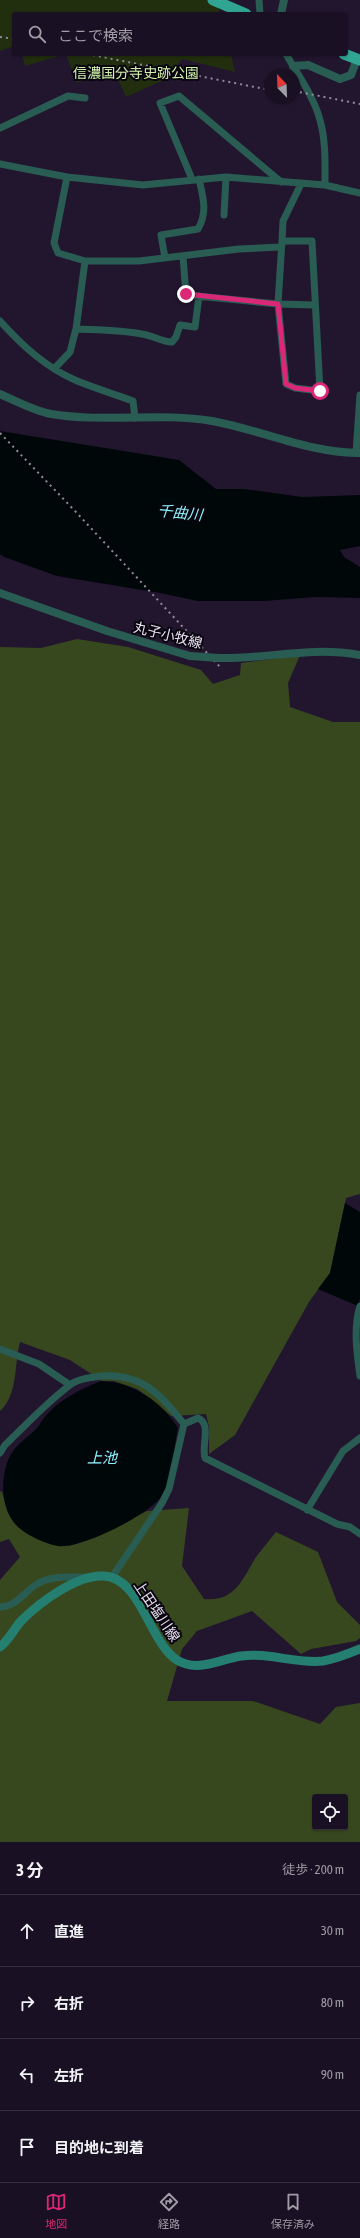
<!DOCTYPE html>
<html lang="ja">
<meta charset="utf-8">
<style>
:root{--surface:#1a1023;--page:#23192b;--text:#f1f3f6;--muted:#9f9da6;--line:#383041;--accent:#db2777}
body{margin:0;font-family:"Asap Condensed","Noto Sans JP",sans-serif;background:var(--page);color:var(--text)}
.controls{position:absolute;right:12px;bottom:12px;display:grid;overflow:hidden;border-radius:4px;box-shadow:0 1px 3px #0004}
.controls button{width:36px;height:36px;display:grid;place-items:center;padding:0;border:0;border-bottom:1px solid var(--line);background:var(--surface);color:var(--text);font:20px sans-serif}
.compass{position:absolute;left:264px;top:68px;width:36px;height:36px;border-radius:50%;background:var(--surface);box-shadow:0 1px 3px #0004;rotate:337deg}
.stop{position:absolute;width:12px;height:12px;margin:-9px;border:3px solid #db2777;border-radius:50%;background:#fff}
.stop.end{background:#db2777;border-color:#fff;box-shadow:0 1px 4px #0008}
.list{margin:0;padding:0;list-style:none}
h2{display:flex;justify-content:space-between;align-items:center;height:52px;margin:0;padding:0 16px;font-size:17px}
h2 small{font-size:13px;font-weight:400;color:var(--muted)}
.list li{display:grid;grid-template-columns:26px 1fr auto;gap:12px;align-items:center;box-sizing:border-box;height:72px;padding:0 16px;border-top:1px solid var(--line)}
.list b{display:block;font-size:15px;white-space:nowrap}
.list em{font-size:13px;font-style:normal;color:var(--muted)}
.icon{flex:none;width:22px;height:22px;fill:none;stroke:currentColor;stroke-width:2;stroke-linecap:round;stroke-linejoin:round}
.map{position:relative;flex:none;width:360px;height:1842px;overflow:hidden}
.search{position:absolute;background:var(--surface);box-shadow:0 1px 3px #0004;left:12px;right:12px;top:12px;height:44px;display:flex;align-items:center;gap:10px;box-sizing:border-box;padding:0 14px;border-radius:4px;color:var(--muted);font-size:15px}
.sheet{height:340px;background:var(--surface)}
nav{display:flex;justify-content:space-around;align-items:center;box-sizing:border-box;height:56px;border-top:1px solid var(--line);background:var(--surface);font-size:11px;color:var(--muted)}
nav a{display:grid;justify-items:center;gap:2px}
nav .on{color:var(--accent)}
.map>svg:first-child{display:block}
.green{fill:#212f0e}
.forest{fill:#37481f;fill-rule:evenodd}
.water{fill:#000709}
.lines{fill:none;stroke-linecap:round;stroke-linejoin:round}
.minor{stroke:#295c52;stroke-width:7}
.tertiary{stroke:#295c52;stroke-width:8}
.secondary{stroke:#257f71;stroke-width:9}
.trunk{stroke:#2fa592;stroke-width:11}
.rail{stroke:#948a9e;stroke-width:2;stroke-dasharray:2 4;stroke-linecap:butt}
.tertiary-bridge{stroke:#295c52;stroke-width:8}
.route{stroke:#db2777;stroke-width:5}
.labels{text-anchor:middle;stroke-width:4;stroke-linejoin:round;paint-order:stroke}
.park-label{font-size:14px;fill:#d1f1ab;stroke:#09050f}
.street-label{font-size:14px;fill:#e8e0f1;stroke:#09050f}
.water-label{font-size:15px;font-style:italic;fill:#8df3fc;stroke:#09050f}
</style>
<div class="map">
<svg width="360" height="1842" viewBox="0 0 360 1842">
<rect width="100%" height="100%" fill="#22162f"/>
<path class="green" d="M0,0H213L217,2L220,14H14V46L0,51Z
M22,54H231L235,72L182,59L166,79L126,97L113,68L77,83L66,54L25,66Z"/>
<path class="forest" d="M77,639L128,647L201,670L213,684L240,675L241,663L300,655L288,683L290,707L333,722H360V1194L346,1198L330,1273L309,1302L235,1435L209,1454V1427L206,1414L171,1416L151,1399L137,1389L114,1381H102L70,1360L20,1342C14,1364 18,1395 0,1411V647L41,648Z
M0,1491L2,1492L8,1513L69,1546L96,1537L147,1511L189,1508L182,1566L204,1599C235,1602 242,1580 256,1557C262,1549 269,1541 276,1532L318,1552L337,1602L360,1625V1638L356,1641L311,1649L301,1654L252,1611L197,1631L182,1649L167,1701H253L320,1724L336,1707L360,1703V1842H0V1580L20,1557L9,1539L0,1542ZM315,1797H345V1827H315Z"/>
<path class="water" d="M0,431L179,460L216,489H244L303,497L360,495V546L340,550L344,557L360,567V598L315,597L264,601H198L160,593L57,576L4,557L0,554Z
M345,1203L360,1212V1298L358,1306L318,1289L330,1273Z
M102,1381C133,1382 162,1402 178,1428C174,1446 171,1484 160,1498C146,1516 81,1549 58,1546C46,1544 26,1535 17,1526C0,1509 0,1476 10,1456C17,1443 28,1438 37,1428C40,1425 41,1421 44,1418C58,1400 82,1388 102,1381Z"/>
<g class="lines">
<path class="minor" d="M259,0L260,14
M286,54C298,75 314,97 320,120C326,141 325,164 325,185
M0,128L68,96L85,98
M0,164L67,177L143,185L226,177L325,185L360,193
M192,179L160,103L179,96L281,182
M224,215L226,177
M282,241H312L320,391L295,388L286,384L278,304Z
M282,241L283,221L301,184
M183,256L186,295L278,304L314,305
M165,258L161,235L198,229C208,212 203,197 199,179
M85,261H139L239,249L280,247
M0,321C22,345 45,367 75,380C94,388 114,394 133,401L135,418
M76,329C98,330 121,330 142,334C151,335 165,343 172,342L176,337L180,325L195,327L199,296
M54,369L70,352L76,329L85,261L58,253L54,243L67,177
M356,453L360,395
M360,1306C353,1328 357,1354 360,1376
M0,1349L39,1364L70,1385
M184,1424L198,1418C212,1424 201,1446 205,1458L337,1524L350,1527L360,1534
M0,1453L5,1445C26,1425 46,1403 70,1385C77,1379 92,1377 102,1376C143,1374 160,1394 184,1424
M307,1510L343,1451L360,1438
M112,1577L162,1503L169,1489L184,1424
M0,1607C15,1607 23,1594 34,1586C49,1575 70,1577 87,1577"/>
<path class="tertiary" d="M281,14L284,0
M293,66L308,65L340,79L351,75L357,59
M0,394C16,401 34,411 51,414C104,423 159,412 212,421C262,430 309,453 360,453
M0,593L107,631L190,656
M219,658C269,659 309,646 360,655"/>
<path class="secondary" d="M0,1647C9,1640 14,1629 21,1621C39,1603 77,1574 104,1576C141,1578 149,1642 177,1660C197,1673 221,1659 241,1656C269,1652 295,1664 323,1661C336,1659 348,1654 360,1649"/>
<path class="trunk" d="M213,0L246,14
M344,54L360,60"/>
<path class="rail" d="M0,37L14,39
M87,54L270,90
M294,91L360,104
M0,433L75,511L221,668"/>
<path class="tertiary-bridge" d="M190,656L219,658"/>
</g>
<g class="lines">
<path class="route" d="M186,294L278,304L286,384L295,388L320,391"/>
</g>
<g class="labels">
<g class="park-label">
<text x="136" y="78">信濃国分寺史跡公園</text>
</g>
<g class="street-label">
<text transform="translate(168 635) rotate(14)" y="5">丸子小牧線</text>
<text transform="translate(157 1611) rotate(56)" y="5">上田塩川線</text>
</g>
<g class="water-label">
<text transform="translate(180 513) rotate(6)" y="5">千曲川</text>
<text x="102" y="1463">上池</text>
</g>
</g>
</svg>
<div class="controls">
<button><svg class="icon" aria-label="locate" viewBox="0 0 24 24"><circle cx="12" cy="12" r="6"/><path d="M12 2v4M12 18v4M2 12h4M18 12h4"/></svg></button>
</div>
<svg class="compass" viewBox="-18 -18 36 36"><path d="M0-13l5 13h-10z" fill="#e53935"/><path d="M0 13l5-13h-10z" fill="#9f9da6"/></svg>
<div class="stop" style="left:320px;top:391px"></div>
<div class="stop end" style="left:186px;top:294px"></div>
<div class="search"><svg class="icon" aria-label="search" viewBox="0 0 24 24"><circle cx="10" cy="10" r="6"/><path d="M15 15l6 6"/></svg>ここで検索</div>
</div>
<section class="sheet">
<h2>3 分<small>徒歩 · 200 m</small></h2>
<ul class="list">
<li><svg class="icon" aria-label="ahead" viewBox="0 0 24 24"><path d="M12 20V5M6 11l6-6 6 6"/></svg><div><b>直進</b></div><em>30 m</em></li>
<li><svg class="icon" aria-label="right" viewBox="0 0 24 24"><path d="M7 20v-9h11M14 6l5 5-5 5"/></svg><div><b>右折</b></div><em>80 m</em></li>
<li><svg class="icon" aria-label="left" viewBox="0 0 24 24"><path d="M17 20v-9H6M10 6l-5 5 5 5"/></svg><div><b>左折</b></div><em>90 m</em></li>
<li><svg class="icon" aria-label="arrive" viewBox="0 0 24 24"><path d="M6 21V4h12l-3 4 3 4H6"/></svg><div><b>目的地に到着</b></div></li>
</ul>
</section>
<nav>
<a class="on"><svg class="icon" aria-label="map" viewBox="0 0 24 24"><path d="M3 6l6-2 6 2 6-2v14l-6 2-6-2-6 2zM9 4v14M15 6v14"/></svg>地図</a>
<a><svg class="icon" aria-label="directions" viewBox="0 0 24 24"><path d="M12 3l9 9-9 9-9-9zM9 14v-3h6M13 9l2 2-2 2"/></svg>経路</a>
<a><svg class="icon" aria-label="saved" viewBox="0 0 24 24"><path d="M7 4h10v16l-5-4-5 4z"/></svg>保存済み</a>
</nav>
